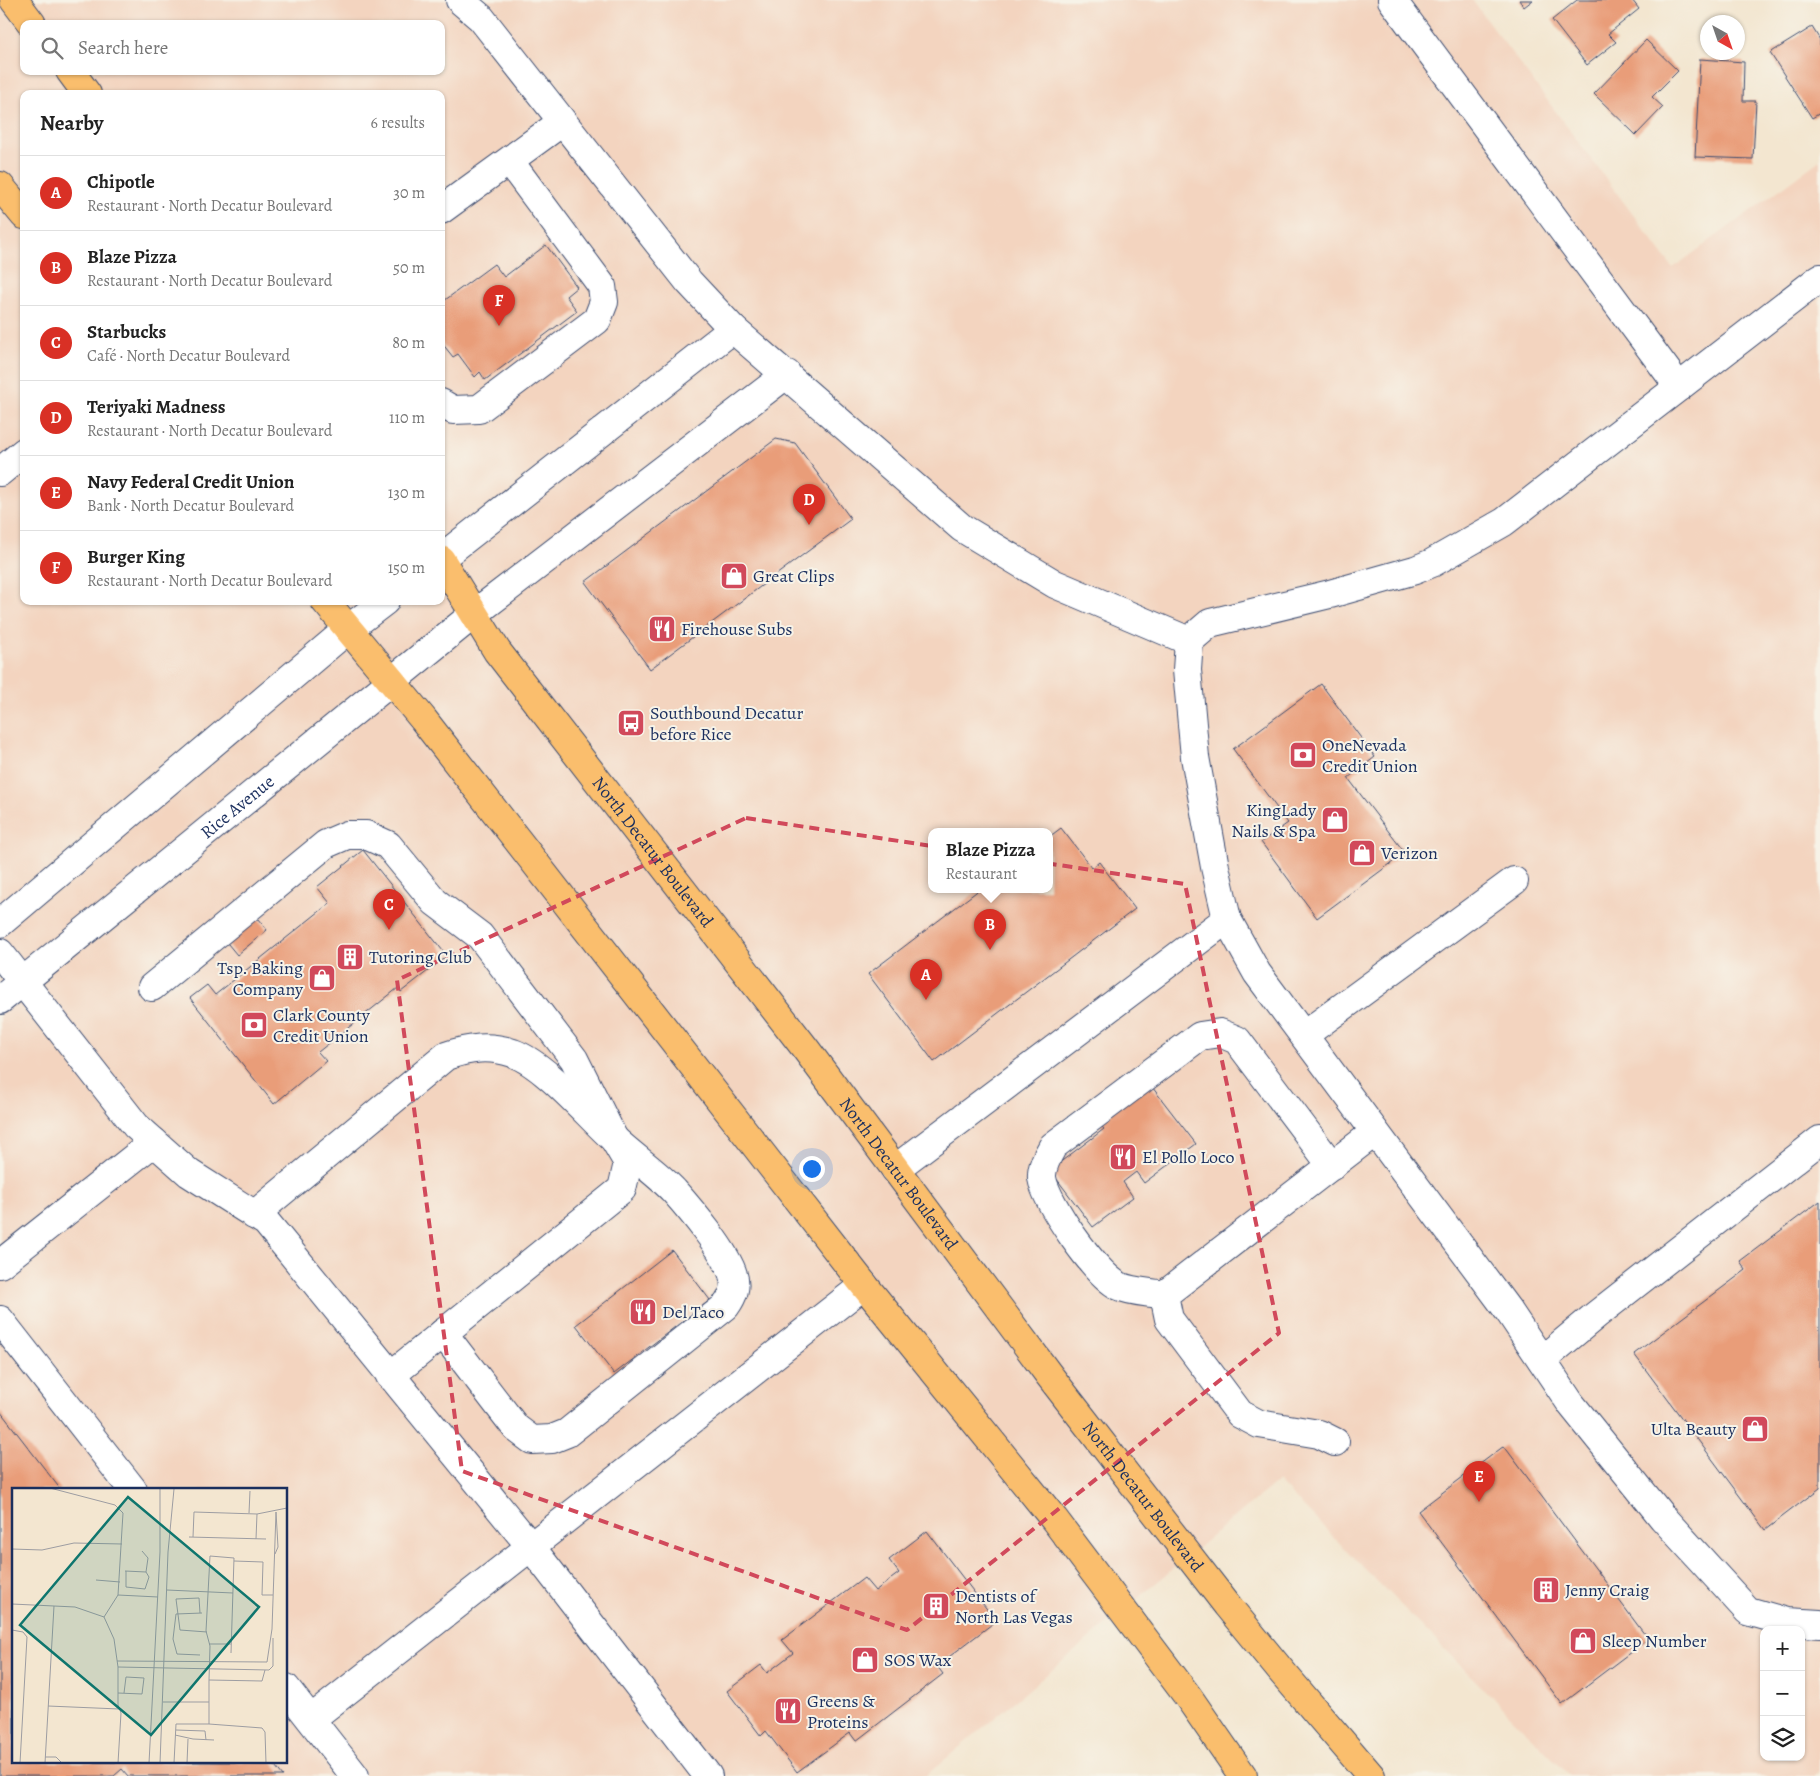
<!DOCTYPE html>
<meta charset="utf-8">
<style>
:root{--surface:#fff;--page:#f2f2f2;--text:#222;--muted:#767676;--line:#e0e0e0;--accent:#d93025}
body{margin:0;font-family:Alegreya,serif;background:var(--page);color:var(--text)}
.controls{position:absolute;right:15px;bottom:15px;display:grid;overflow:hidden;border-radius:10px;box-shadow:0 1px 4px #0004}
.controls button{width:45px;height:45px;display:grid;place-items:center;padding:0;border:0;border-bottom:1px solid var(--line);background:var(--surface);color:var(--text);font:25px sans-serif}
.compass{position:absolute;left:1700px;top:15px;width:45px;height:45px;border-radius:50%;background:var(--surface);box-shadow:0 1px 4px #0004;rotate:140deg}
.you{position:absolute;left:811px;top:1168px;width:18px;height:18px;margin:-12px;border:4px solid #fff;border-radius:50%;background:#1a73e8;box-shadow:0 0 0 8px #1a73e833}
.badge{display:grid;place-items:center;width:32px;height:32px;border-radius:50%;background:var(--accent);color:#fff;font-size:16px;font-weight:700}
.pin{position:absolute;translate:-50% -41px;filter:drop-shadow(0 1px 2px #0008)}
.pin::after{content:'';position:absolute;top:26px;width:18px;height:15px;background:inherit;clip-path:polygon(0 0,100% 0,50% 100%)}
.popup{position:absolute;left:928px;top:828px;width:125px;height:65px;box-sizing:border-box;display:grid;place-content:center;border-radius:10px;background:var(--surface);filter:drop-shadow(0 1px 4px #0005);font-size:16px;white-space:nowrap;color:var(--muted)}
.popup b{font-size:19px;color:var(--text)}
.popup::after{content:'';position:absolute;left:50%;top:100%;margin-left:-10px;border:10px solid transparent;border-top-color:var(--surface)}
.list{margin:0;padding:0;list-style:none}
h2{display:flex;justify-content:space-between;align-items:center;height:65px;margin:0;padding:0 20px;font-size:21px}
h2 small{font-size:16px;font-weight:400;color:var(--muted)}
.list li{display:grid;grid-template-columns:32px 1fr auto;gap:15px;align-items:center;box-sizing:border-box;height:75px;padding:0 20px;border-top:1px solid var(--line)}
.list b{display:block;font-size:19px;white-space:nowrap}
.list p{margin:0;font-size:16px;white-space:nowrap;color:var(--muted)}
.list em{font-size:16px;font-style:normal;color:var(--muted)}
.icon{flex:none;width:28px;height:28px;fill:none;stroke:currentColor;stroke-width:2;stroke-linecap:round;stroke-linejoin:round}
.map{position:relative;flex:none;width:1820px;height:1776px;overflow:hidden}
.search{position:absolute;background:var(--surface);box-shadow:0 1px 4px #0004;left:20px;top:20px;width:425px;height:55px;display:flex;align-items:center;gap:12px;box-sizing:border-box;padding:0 18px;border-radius:10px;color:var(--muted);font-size:19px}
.panel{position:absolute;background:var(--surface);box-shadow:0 1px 4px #0004;left:20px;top:90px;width:425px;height:515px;border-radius:10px}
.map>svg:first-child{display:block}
.built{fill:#f3d4bf;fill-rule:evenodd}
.building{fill:#e99d79}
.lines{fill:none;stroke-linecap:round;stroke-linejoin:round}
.minor-casing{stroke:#3b4a6f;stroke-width:30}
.major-casing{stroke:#3b4a6f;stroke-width:30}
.minor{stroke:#fff;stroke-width:28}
.major{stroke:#fabe6d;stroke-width:28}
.marked{fill:none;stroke:#d1495b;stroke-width:4;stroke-dasharray:10 6;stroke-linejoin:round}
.labels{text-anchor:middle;stroke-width:4;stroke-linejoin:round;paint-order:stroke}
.poi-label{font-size:18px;fill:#1b2f5e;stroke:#f7f3e8;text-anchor:start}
.street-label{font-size:18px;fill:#1b2f5e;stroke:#f7f3e8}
.inset-road{fill:none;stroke:#9d9da2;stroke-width:1}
.view{fill:#0f766e;fill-opacity:0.15;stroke:#0f766e;stroke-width:2.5}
.inset-edge{fill:none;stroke:#1b2f5e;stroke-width:2.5}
</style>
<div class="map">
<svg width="1820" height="1776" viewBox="0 0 1820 1776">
<rect width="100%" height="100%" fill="#f7f3e8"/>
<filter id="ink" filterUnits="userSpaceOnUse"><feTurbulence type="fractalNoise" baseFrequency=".02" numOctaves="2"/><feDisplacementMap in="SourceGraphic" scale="10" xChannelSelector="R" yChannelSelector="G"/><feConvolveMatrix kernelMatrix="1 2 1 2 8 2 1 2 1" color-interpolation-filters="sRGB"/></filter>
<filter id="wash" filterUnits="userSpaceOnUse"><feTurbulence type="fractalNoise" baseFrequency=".0096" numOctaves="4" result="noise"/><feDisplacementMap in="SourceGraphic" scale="20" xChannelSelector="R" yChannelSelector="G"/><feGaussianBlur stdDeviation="1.12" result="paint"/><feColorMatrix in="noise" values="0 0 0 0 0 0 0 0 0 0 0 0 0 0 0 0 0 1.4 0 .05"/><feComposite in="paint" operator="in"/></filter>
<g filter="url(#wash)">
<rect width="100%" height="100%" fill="#f3e6d0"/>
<path class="built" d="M0,0H1472L1673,268L1820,160V1772L1815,1776H1570L1278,1481L925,1776H0ZM24,24H441V71H24ZM24,94H441V601H24ZM931,831H1049V889H931ZM14,1490H286V1762H14ZM1764,1630H1801V1757H1764Z"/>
<g id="blocks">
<path class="building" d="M1519,0H1533L1524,7Z
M1577,0H1632L1639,9L1608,34L1616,42L1587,65L1552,20Z
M1812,27L1820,40V113L1812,118L1770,53Z
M1646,40L1678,71L1652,97L1663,107L1636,135L1594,94Z
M1700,59L1744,62L1743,101H1756L1753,159L1695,157Z
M546,245L577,287L566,296L577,311L485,380L480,372L475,377L458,354L453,357L441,342V303L494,264L504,277Z
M776,439L795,443L851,519L650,669L585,582Z
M1321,684L1375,757L1348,778L1405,853L1317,918L1261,842L1288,823L1233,749Z
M1061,828L1092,868L1099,862L1135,909L934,1062L868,974L980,889H1049V837Z
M363,850L447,956L401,992L398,988L318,1052L326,1061L274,1104L190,998L207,985L215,995L330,903L317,887Z
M253,913L267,930L237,955L223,938Z
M1149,1083L1196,1144L1144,1183L1136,1172L1123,1182L1133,1197L1093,1227L1050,1170L1104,1129L1098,1122Z
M1820,1201V1488L1765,1530L1634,1354L1746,1270L1740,1261Z
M672,1250L710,1300L614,1374L576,1325Z
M0,1411L61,1490H14V1762H272L283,1776H128L122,1769L114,1776H0Z
M1504,1446L1648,1639L1562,1704L1418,1511Z
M927,1531L996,1621L937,1666L943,1674L856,1741L850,1733L797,1772L766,1731L761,1736L727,1691L761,1665L767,1673L793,1653L782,1640L864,1578L875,1591L899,1573L889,1560Z"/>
</g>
</g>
<g filter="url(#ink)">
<use href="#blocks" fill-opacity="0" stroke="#3b4a6f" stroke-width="1"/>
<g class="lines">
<g class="minor-casing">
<g id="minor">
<path d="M460,0L481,18L689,282L733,329L962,528L1055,584L1189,641"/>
<path d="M1392,0L1679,387"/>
<path d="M441,210L562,122"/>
<path d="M1820,278L1504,522L1432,563L1415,570L1330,594L1210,623L1189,641L1187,670L1195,757L1215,867L1227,919L1257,973L1510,1313L1571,1404L1663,1518L1748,1611L1787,1622L1820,1624"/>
<path d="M441,403L453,410L479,409L597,320L604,302L602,286L510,162"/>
<path d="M0,472L24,452"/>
<path d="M441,558L733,329"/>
<path d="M0,923L347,630L385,601"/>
<path d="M0,953L136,1126L189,1173L266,1222L531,1547L708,1776"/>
<path d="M152,987L326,844L347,835H366L388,845L435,902L480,936L574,1059L614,1139L628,1163L622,1189L390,1376"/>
<path id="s1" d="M0,1000L474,614L787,374"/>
<path d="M1304,1035L1514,881"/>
<path d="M895,1169L1227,919"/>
<path d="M254,1215L446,1056C470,1048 488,1045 513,1053C546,1065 587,1115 614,1139C633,1157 656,1172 674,1191C690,1209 727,1253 733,1275C737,1287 733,1296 726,1306L567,1433L552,1439L532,1440L516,1428L443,1333"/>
<path d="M0,1264L154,1142"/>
<path d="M1164,1295C1150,1292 1131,1292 1119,1286C1096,1275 1046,1203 1042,1178C1041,1167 1048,1155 1053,1146L1200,1036L1220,1033L1237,1040L1332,1166"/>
<path d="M0,1320L133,1490"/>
<path d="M1542,1360L1596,1315L1820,1140"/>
<path d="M1335,1442L1319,1434L1259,1424L1240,1414L1169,1319L1164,1295L1375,1132"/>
<path d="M286,1688L355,1776"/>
<path d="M311,1719L864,1285"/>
</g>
</g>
<g class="major-casing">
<g id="major">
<path d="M14,0L32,24"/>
<path d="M70,71L87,94"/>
<path d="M0,186L24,215"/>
<path id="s2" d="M441,560L497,651L805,1048L1049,1375L1227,1605L1282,1672L1371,1776"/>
<path d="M325,601L423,719L864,1285L1054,1519L1189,1698L1243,1776"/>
</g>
</g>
<use href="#minor" class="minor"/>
<use href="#major" class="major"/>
</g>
</g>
<path class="marked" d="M746,818L1185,884L1279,1333L907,1630L462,1471L397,980Z"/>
<defs>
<g id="shop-square" transform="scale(1.4375)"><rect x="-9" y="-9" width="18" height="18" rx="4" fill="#d1495b" stroke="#f7f3e8"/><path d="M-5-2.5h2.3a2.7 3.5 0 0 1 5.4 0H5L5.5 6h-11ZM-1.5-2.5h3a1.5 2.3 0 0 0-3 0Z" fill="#fff"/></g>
<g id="restaurant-square" transform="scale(1.4375)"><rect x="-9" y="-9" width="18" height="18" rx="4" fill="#d1495b" stroke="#f7f3e8"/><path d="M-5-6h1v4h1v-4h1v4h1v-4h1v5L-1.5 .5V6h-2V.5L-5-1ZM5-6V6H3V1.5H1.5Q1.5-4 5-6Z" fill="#fff"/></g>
<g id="bus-square" transform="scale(1.4375)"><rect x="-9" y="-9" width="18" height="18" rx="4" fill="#d1495b" stroke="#f7f3e8"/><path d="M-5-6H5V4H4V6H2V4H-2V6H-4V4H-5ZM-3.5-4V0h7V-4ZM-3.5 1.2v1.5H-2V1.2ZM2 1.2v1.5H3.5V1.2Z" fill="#fff"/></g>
<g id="bank-square" transform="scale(1.4375)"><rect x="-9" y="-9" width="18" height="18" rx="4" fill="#d1495b" stroke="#f7f3e8"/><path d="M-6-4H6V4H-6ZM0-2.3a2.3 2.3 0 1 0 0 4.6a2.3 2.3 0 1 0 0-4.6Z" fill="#fff"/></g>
<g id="building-square" transform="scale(1.4375)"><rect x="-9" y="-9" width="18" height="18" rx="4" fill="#d1495b" stroke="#f7f3e8"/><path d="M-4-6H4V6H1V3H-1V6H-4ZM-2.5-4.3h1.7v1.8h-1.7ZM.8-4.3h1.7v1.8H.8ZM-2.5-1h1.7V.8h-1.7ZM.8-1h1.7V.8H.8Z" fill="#fff"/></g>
</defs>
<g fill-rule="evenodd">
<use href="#shop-square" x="734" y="576"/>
<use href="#restaurant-square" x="662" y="629"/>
<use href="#bus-square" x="631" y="723"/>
<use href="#bank-square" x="1303" y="755"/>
<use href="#shop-square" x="1335" y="820"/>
<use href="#shop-square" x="1362" y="853"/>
<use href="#building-square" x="350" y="957"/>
<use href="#shop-square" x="322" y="978"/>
<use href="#bank-square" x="254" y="1025"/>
<use href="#restaurant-square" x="1123" y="1157"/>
<use href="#restaurant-square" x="643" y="1312"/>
<use href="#shop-square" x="1755" y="1429"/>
<use href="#building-square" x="1546" y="1590"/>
<use href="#building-square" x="936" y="1606"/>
<use href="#shop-square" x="1583" y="1641"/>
<use href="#shop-square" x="865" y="1660"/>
<use href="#restaurant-square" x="788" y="1711"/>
</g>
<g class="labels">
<g class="poi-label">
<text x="753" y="582">Great Clips</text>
<text x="681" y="635">Firehouse Subs</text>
<text x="650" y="719">Southbound Decatur<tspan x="650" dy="21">before Rice</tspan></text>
<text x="1322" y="751">OneNevada<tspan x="1322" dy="21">Credit Union</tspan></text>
<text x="1316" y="816" text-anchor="end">KingLady<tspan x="1316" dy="21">Nails &amp; Spa</tspan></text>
<text x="1381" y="859">Verizon</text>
<text x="369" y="963">Tutoring Club</text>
<text x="303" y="974" text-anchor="end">Tsp. Baking<tspan x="303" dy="21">Company</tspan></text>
<text x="273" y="1021">Clark County<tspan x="273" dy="21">Credit Union</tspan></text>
<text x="1142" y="1163">El Pollo Loco</text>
<text x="662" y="1318">Del Taco</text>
<text x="1736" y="1435" text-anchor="end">Ulta Beauty</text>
<text x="1565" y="1596">Jenny Craig</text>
<text x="955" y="1602">Dentists of<tspan x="955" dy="21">North Las Vegas</tspan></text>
<text x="1602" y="1647">Sleep Number</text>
<text x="884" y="1666">SOS Wax</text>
<text x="807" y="1707">Greens &amp;<tspan x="807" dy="21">Proteins</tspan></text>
</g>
<g class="street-label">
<text dy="6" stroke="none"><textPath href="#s1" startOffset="306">Rice Avenue</textPath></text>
<text dy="6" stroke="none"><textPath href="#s2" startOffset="361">North Decatur Boulevard</textPath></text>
<text dy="6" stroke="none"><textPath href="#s2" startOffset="766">North Decatur Boulevard</textPath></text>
<text dy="6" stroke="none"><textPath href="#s2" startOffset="1171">North Decatur Boulevard</textPath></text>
</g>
</g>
<g transform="translate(12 1488)">
<rect width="275" height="275" fill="#f3e6d0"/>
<path class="inset-road" d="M237,25L238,3M177,49L254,51M181,49L182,24L245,26L275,20M244,51L245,26M0,61L30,62L62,55L110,56M263,66L266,59L264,24M222,73L251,74L250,107H261M113,83L134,84L136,70L130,63M114,83V99L133,101L137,89L134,84M84,92L108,94M155,102L221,105M106,107L146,109M0,116L63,119L92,129L106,107L111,25L103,17L38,0M188,125L187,110L164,111L168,142L195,144M92,129L102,151L106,179V217L109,225L106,275M0,142L11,144L15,149L8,275M197,156H219M188,167L165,166L161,151L164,126L190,125M105,173L255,174L260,141L264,24M106,179L257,182L261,178V150M197,192L198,158L194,143L198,68L222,70L219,165M106,205L130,206L132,190L114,189L112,205M151,214H197M36,218L107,221M197,236V192L250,193L253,182M164,242L193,243L194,252M163,247L181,251L202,252M33,269H44L50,275M33,275L42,118M137,275L148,64V0M148,275L156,64L162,1M162,275L164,236H197L250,240L253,244L254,275M175,275L176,251"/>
<path class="view" d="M116,9L247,119L139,247L8,137Z"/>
<rect width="275" height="275" class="inset-edge"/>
</g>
</svg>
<div class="controls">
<button>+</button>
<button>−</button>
<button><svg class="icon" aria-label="layers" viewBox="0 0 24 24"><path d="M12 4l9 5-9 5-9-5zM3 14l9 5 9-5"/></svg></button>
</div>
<svg class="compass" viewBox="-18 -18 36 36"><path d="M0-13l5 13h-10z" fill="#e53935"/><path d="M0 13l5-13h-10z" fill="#767676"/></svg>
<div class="you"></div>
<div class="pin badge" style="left:926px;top:1000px">A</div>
<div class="pin badge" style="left:990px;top:950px">B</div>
<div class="popup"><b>Blaze Pizza</b>Restaurant</div>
<div class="pin badge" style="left:389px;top:930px">C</div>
<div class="pin badge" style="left:809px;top:525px">D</div>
<div class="pin badge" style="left:1479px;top:1502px">E</div>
<div class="pin badge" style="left:499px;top:326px">F</div>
<div class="search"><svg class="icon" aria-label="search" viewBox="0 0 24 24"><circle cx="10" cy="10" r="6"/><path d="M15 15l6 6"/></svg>Search here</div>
<section class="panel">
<h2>Nearby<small>6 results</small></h2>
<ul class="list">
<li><span class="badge">A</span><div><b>Chipotle</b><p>Restaurant · North Decatur Boulevard</p></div><em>30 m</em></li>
<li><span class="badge">B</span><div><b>Blaze Pizza</b><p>Restaurant · North Decatur Boulevard</p></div><em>50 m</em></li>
<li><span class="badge">C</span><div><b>Starbucks</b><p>Café · North Decatur Boulevard</p></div><em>80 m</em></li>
<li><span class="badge">D</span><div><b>Teriyaki Madness</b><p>Restaurant · North Decatur Boulevard</p></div><em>110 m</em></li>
<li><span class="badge">E</span><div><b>Navy Federal Credit Union</b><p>Bank · North Decatur Boulevard</p></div><em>130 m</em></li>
<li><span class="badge">F</span><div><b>Burger King</b><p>Restaurant · North Decatur Boulevard</p></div><em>150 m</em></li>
</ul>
</section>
</div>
